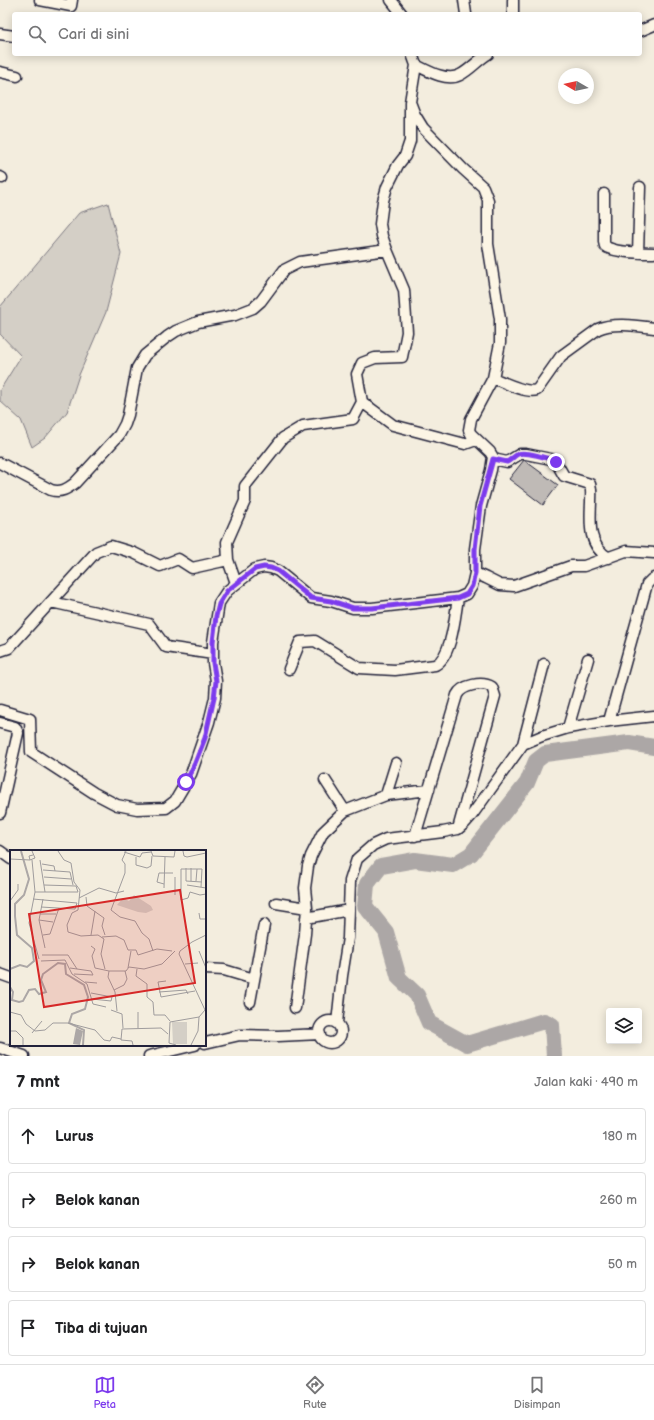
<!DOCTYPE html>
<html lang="id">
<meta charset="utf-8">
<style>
:root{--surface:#fff;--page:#f2f2f2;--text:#202124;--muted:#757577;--line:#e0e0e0;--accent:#7c3aed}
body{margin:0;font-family:"Balsamiq Sans",sans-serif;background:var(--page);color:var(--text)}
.controls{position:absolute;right:12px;bottom:12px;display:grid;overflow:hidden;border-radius:4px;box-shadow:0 2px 10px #0003}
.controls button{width:36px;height:36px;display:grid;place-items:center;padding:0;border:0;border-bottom:1px solid var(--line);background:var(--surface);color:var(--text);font:20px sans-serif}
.compass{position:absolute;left:558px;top:68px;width:36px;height:36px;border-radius:50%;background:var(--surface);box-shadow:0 2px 10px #0003;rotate:279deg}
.stop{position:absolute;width:12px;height:12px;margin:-9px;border:3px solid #7c3aed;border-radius:50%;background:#fff}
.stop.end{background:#7c3aed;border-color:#fff;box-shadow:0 1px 4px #0008}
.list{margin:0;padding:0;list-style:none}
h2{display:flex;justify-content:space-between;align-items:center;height:52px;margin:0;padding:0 16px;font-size:17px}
h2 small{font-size:13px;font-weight:400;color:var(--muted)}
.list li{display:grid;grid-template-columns:26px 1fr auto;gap:12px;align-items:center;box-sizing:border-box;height:56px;margin:0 8px 8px;padding:0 8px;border:1px solid var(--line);border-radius:4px}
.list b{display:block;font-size:15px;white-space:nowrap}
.list em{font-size:13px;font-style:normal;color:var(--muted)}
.icon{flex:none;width:22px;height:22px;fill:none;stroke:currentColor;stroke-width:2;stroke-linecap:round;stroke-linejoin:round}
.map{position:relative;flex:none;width:654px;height:1056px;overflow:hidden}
.search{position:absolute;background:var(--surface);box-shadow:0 2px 10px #0003;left:12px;right:12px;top:12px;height:44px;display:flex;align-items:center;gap:10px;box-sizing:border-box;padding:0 14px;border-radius:4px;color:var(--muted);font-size:15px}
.sheet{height:308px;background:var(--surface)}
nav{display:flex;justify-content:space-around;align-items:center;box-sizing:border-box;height:56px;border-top:1px solid var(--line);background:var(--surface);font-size:11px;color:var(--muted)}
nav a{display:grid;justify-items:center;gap:2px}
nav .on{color:var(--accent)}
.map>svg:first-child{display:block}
.green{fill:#d4cfc6;stroke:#7b7880}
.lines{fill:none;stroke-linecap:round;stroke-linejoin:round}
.river{stroke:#aca7a6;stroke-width:16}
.building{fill:#bfbab6;stroke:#22223b}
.minor-casing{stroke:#22223b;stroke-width:13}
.minor{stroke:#fcf5e5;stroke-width:10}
.route{stroke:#7c3aed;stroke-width:5}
.inset-river{fill:none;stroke:#aca7a6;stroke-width:2}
.inset-road{fill:none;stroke:#9f9c9d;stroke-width:1}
.view{fill:#d62828;fill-opacity:0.15;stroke:#d62828;stroke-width:2}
.inset-edge{fill:none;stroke:#22223b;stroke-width:2}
</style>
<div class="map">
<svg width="654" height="1056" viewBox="0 0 654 1056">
<rect width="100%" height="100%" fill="#f3edde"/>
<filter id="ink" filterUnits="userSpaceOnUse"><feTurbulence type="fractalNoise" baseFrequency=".025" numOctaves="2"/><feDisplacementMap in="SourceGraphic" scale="8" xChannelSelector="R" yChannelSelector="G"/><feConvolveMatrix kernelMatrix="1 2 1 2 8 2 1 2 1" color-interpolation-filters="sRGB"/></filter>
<g filter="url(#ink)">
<path class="green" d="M108,203L121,254L106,312L79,375L67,412L45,438L32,447L21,420L0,401V390L21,356L0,334V307L79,213Z"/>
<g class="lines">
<path class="river" d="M554,1056L552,1025L544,1021L467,1044L429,1023L417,995L399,978L386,932L365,906L367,884L381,866L415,860L453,865L471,854L527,783L536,761L545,754L629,743L654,747"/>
</g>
<path class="building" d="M524,460L558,485L543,505L509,479Z"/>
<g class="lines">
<g class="minor-casing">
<path id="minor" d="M40,0L71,6L72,0
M391,0L402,14
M464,0L466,14
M513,0V14
M640,31L654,25
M0,34L14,36
M412,54L416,65C428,71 447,82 460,75C470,70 478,60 488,54
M0,72L17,76
M0,177L2,178
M604,194V242L605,246C614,253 642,253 654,253
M638,253L640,187
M493,378C503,382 527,394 537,390L561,356L598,329C613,322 638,326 654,328
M362,402L393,425L465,444L476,440
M493,459L507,462L520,454H526L551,459L556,462L564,476L590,484C592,490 591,496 591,502C590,524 588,546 609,558
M0,463L51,490C61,493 67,489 75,483L119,435L125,424L128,415L137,368L145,355L167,337L176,331L198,322L235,315L253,308L261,301L284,270L300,262L387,250
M475,573L486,578L500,585L514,586L571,566H584L626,551L654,553
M236,583L228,560L227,542L245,501V486L283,438L303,426L353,419L362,402L357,374L362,363L375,358L402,357L407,332L404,290L387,250L382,236L380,224L383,201L387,187L398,165L405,156L410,141V102L416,65
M51,602L149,624L166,647L213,654
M0,651L9,648L96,552L111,546L134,553L160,566L178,559L192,568L228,560
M289,669L300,642L315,641L359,668L395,670L435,665C452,657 455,615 458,598
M0,710L30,719L31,752L94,793L117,805L137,809L166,808L175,801L191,774L209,722L215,698L216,681L213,663V642L219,603L227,591L255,569L264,567L271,568L278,571L311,598L331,601L353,608H372L458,598L467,594L472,586L475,573V549L481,506L491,470L493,457L490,452L471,434L469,430L471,419L493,378L500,343V319L488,244V200L483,187L463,169L423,128L415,115L410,102
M609,721L647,584L651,580L654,578
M0,723L15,727L18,733L0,813
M568,728L588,659
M523,744L544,664
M325,780L345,811
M386,795L396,763
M415,836L457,695C462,685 482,681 492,687L495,696L458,829
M0,851L11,859
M276,903L307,908
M306,918L349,910
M205,969L224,970L254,979
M0,974L11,978
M250,1002L264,925
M295,1008L305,934L307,908L305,888L308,866L311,856L323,832L345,811L386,795L429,790
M319 1032a11 11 0 1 1 22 0a11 11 0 1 1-22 0Z
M337,1023L342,976L348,938L350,881L357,859L373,845L386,839L443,832L458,829L465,823L472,815L523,744L542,736L568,728L609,721L654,716
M205,1043L240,1035L278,1036L320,1034
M0,1048L24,1056
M149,1056L195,1045"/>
</g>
<use href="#minor" class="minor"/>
</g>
</g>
<g class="lines" filter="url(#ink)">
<path class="route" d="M186,782L195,763L205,738L214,698L216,681L213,663V642L216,616L219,604L227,591L255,569L264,567L271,568L278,571L311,598L331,601L353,608H372L458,598L467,594L472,586L475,573V549L480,506L493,459L507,462C511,460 514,456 518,454C525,451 549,458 556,462"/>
</g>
<g transform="translate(10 850)">
<rect width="196" height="196" fill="#f3edde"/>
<path d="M124,45L141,56L143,60L136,63L128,62L107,55L113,48L119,51ZM162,172H177V194H163Z" fill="#d4cfc6"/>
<path d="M66,178L73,181L70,195L63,194Z" fill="#aca7a6"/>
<path class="inset-river" d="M0,119L10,115L17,117L24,111L22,98L7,85L5,66V54L14,45L19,29L11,1M0,137L3,142L2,150L9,152L13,151L19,140L25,139L29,144L36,142L31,130L33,124L48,113L55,114L56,124L74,135L78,147L75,159L62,164L59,173L74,180L73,195"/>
<path class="inset-road" d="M22,1L25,8L20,10L19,6L23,5M48,1L54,10L61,13L64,32L70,40L68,60L62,63L57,75L58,82L71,86L88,85L94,89L91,104L95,119M116,1L112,10L115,14V23L101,60L110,67L125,71L132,83L139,89L143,101M141,1L143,6L164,7L165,1M173,1L174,6L177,7L196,3M114,2L130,7L132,3L141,2M126,7V15L137,18L141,16L142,6M0,9L20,10M22,10L25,42L19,73L29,109M30,10L35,42M32,14L44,16L45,21M176,18V31L192,32M181,18V31M33,20L60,22L63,35M34,27L61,29M186,31L187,19M154,34L147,32L149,23H163M177,35L196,38M191,37L192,19H171V50L178,48L180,42L190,45L196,44M154,38L155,7M25,42H68L66,36L34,35M165,45V27M76,47L77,56L94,68L92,76L95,85M69,48L89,38L106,43L114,41M23,49L67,53L65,59L31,57M33,49L29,70L35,98M0,51L8,40V34M189,63L190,69H196M30,64H46M29,70L43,72M33,85L40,84L49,58M81,85L85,61M92,87L106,86L114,90L118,100H126L128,105L147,99L162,101M81,96L85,99L82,106L85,118L99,121H116L119,117L134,119L152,114L165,101M189,101L196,118M32,105H58L67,119M31,111L55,110L62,124L77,134L83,154L96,157M175,114L188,113M60,118L81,121L83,125L64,124M118,118L121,101M127,119L126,126L137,134V147L143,152L144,165H155L160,171M99,121L98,127L105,142L107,161M156,131L148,132L151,147L185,141M75,132L87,133M104,140L114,135L117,129L115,121M149,142L176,140L178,144M81,143L102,147L101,151L82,149M101,160L112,164L113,178M0,162L11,165L16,174L25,181L35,180L43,173H58L85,180L94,190L100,191L102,187L111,189M128,178V162M0,181H6L13,188V195M22,183L32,171M123,195L122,191L111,190L112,179L151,178L158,184M166,195L159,193L160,172L189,167M181,195L188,181L189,167L195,160L169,104L170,101L182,92L196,85"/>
<path class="view" d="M170,40L185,133L34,157L19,64Z"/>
<rect width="196" height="196" class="inset-edge"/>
</g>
</svg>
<div class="controls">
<button><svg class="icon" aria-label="layers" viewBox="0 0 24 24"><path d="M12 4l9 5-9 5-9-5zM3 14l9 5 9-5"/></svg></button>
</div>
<svg class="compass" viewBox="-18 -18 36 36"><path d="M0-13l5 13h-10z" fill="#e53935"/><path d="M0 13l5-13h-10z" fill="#757577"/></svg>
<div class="stop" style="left:186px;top:782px"></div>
<div class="stop end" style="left:556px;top:462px"></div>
<div class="search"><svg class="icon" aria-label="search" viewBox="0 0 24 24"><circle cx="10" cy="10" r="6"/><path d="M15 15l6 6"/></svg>Cari di sini</div>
</div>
<section class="sheet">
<h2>7 mnt<small>Jalan kaki · 490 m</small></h2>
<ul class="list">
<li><svg class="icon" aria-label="ahead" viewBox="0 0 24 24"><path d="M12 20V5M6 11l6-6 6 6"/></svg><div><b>Lurus</b></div><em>180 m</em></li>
<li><svg class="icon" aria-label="right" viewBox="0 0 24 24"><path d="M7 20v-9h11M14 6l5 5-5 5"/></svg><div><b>Belok kanan</b></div><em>260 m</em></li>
<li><svg class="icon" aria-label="right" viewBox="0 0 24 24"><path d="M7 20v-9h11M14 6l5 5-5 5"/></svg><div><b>Belok kanan</b></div><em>50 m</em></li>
<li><svg class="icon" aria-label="arrive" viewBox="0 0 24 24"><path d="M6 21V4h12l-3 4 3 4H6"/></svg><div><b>Tiba di tujuan</b></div></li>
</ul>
</section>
<nav>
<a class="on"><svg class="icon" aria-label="map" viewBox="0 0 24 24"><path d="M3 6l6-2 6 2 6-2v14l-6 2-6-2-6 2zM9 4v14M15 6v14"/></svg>Peta</a>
<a><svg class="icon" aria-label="directions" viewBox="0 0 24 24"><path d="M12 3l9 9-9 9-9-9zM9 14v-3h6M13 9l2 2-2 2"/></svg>Rute</a>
<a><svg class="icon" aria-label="saved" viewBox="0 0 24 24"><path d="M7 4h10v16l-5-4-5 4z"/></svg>Disimpan</a>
</nav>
